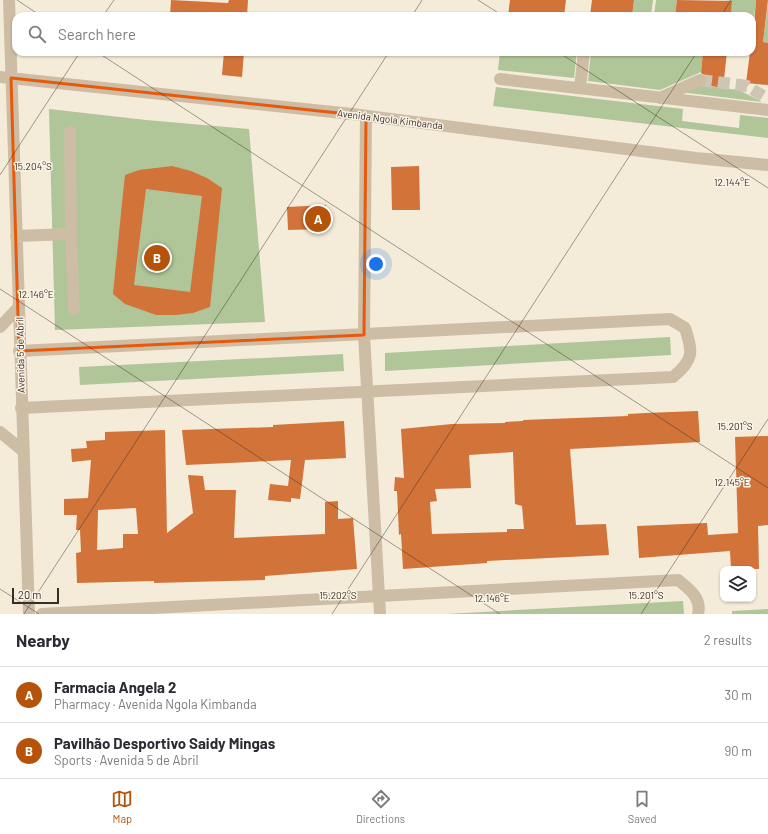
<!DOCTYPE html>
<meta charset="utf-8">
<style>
:root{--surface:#fff;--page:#f2f2f3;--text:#2b2b33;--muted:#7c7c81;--line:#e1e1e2;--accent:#b45309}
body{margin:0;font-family:Barlow,sans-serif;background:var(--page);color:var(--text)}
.controls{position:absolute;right:12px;bottom:12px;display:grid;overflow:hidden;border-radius:8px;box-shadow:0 1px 3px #0004}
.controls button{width:36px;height:36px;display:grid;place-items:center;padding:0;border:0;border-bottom:1px solid var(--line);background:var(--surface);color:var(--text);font:20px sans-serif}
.scale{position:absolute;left:12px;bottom:10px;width:47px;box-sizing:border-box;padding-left:4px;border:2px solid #382e26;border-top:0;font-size:11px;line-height:14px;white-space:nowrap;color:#382e26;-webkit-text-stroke:3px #fbf4e6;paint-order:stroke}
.you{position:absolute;left:376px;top:264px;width:14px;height:14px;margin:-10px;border:3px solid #fff;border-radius:50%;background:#1a73e8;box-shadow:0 0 0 6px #1a73e833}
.badge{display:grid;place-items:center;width:26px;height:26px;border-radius:50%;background:var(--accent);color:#fff;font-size:13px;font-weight:700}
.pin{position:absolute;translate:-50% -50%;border:2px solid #fff;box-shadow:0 1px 4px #0006}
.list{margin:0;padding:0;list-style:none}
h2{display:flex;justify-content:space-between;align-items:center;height:52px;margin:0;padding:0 16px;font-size:17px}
h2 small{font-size:13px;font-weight:400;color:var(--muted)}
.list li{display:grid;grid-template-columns:26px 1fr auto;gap:12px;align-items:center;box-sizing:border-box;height:56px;padding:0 16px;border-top:1px solid var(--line)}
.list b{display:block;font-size:15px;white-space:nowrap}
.list p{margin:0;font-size:13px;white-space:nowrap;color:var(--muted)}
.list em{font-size:13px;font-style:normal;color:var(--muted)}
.icon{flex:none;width:22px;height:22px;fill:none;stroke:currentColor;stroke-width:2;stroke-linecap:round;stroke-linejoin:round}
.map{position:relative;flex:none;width:768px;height:614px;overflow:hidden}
.search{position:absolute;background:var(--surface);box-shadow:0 1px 3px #0004;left:12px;right:12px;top:12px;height:44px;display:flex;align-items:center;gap:10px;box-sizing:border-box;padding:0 14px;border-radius:12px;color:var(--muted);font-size:15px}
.sheet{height:164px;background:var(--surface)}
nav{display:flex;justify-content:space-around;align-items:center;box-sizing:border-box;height:56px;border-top:1px solid var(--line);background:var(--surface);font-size:11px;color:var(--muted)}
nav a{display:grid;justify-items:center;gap:2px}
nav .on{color:var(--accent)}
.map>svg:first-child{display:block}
.green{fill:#b0c598}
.building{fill:#d2733a;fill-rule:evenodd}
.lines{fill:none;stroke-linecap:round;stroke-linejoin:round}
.minor-tunnel{stroke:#cec5b5;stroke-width:12;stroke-dasharray:12 6;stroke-linecap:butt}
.minor{stroke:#cdbda4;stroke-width:12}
.marked{fill:none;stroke:#e8590c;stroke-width:3;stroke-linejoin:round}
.ticks{fill:none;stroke:#382e26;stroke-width:1;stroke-opacity:0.45}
.labels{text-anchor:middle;stroke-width:3;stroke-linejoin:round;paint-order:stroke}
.street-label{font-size:10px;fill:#382e26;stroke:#fbf4e6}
.ticks-label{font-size:10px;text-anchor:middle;fill:#382e26;stroke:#fbf4e6;stroke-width:3;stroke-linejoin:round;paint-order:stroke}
</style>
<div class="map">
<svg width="768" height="614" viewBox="0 0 768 614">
<rect width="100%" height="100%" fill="#f4ebd9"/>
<path class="green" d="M634,0H653L651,16H632Z
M656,0H677L675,16H654Z
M723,0H756L752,35V16H731L732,1Z
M768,4V43L763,42Z
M500,52H577L574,78L498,70Z
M591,52L620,56L621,52H703L701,72L660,90L588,81Z
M699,85L739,90L762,102L680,92Z
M496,87L683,109L682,121L739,128L740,115L768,118V138L493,106Z
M49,109L146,120L249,129L265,322L55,330Z
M670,337L671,355L385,371V353Z
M343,354L344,371L80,385L79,367Z
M683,601L684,614H446Z
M768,609V614H732V611Z"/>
<path class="building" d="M171,0L228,3L229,0H248L247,16H170Z
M510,0H566L564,16H508Z
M592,0H634L632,16H590Z
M677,0L732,1L731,16H675Z
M756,0H768L763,42L768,43V85L746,83L750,52H752Z
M224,52H244L242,77L222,75Z
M703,52H727L723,88L705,85L707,77L701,73Z
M172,166L191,171L207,178L222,188L210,307L193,313L176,315H156L125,304L113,294L122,203L125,175L139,170ZM146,189L202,196L190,292L134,285Z
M419,166L420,210H392L391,167Z
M326,205L327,229L288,230L287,207Z
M698,411L700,442L570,449L576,525L606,524L609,555L487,561V563L403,569L401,534L399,535L397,491H394L395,477L404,478L401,429L452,424L505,423V422L523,421V420L628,416V414L645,413ZM513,452L515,504L522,506L524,529H507V532L432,534L430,502L437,501L435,489L471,488L469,455Z
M344,421L346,458L305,460L300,499L291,498V502L268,500L270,484L288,486L291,460L186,465L182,430L273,427V425Z
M165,430L167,533L193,513L188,475L203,476L205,490H236L234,538L325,534V502L338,501V519L353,518L357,569L265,576V580L154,583V581L77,583L76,553L81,552L80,530H76L77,515H64V499L88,498L91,460L72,462L71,449L87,448L86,441L105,440V432ZM136,508L138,534H123V548L97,550L98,510Z
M768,436V525L758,526L759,569H731L730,551L639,558L637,526L707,523L708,535L738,533L735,437Z"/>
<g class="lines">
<path class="minor-tunnel" d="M700,80L747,86L768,99"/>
<path class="minor" d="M9,0L29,614
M0,77L352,114L696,158L768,165
M500,79L768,110
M580,88L584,52
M660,98L700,80
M366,116L364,335L380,614
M71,234L74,309
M16,236L71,234L70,132
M0,327L18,308
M19,351L670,319L685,328C693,352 694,360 673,377L21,408
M0,432L22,450
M42,614L678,580C689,589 702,598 698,614"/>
</g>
<path class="marked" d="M11,78L366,116L364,335L19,351Z"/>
<path class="ticks" d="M17,0L41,16M478,0L503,16M103,16L114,0M412,16L422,0M721,16L731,0M97,52L768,488M558,52L768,188M0,175L80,52M0,289L500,614M0,589L39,614M24,614L389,52M332,614L697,52M641,614L768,419"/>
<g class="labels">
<g class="street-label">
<text transform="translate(390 119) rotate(7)" y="4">Avenida Ngola Kimbanda</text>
<text transform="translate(20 355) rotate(-91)" y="4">Avenida 5 de Abril</text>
</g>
</g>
<g class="ticks-label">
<text x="33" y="170">15.204°S</text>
<text x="732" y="186">12.144°E</text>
<text x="36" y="298">12.146°E</text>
<text x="735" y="430">15.201°S</text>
<text x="732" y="486">12.145°E</text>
<text x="338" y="599">15.202°S</text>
<text x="646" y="599">15.201°S</text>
<text x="492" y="602">12.146°E</text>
</g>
</svg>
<div class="controls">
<button><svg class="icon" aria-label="layers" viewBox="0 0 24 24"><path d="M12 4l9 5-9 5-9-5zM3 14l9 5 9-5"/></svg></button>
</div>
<div class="scale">20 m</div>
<div class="you"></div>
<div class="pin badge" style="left:318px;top:219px">A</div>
<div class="pin badge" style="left:157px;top:258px">B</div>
<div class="search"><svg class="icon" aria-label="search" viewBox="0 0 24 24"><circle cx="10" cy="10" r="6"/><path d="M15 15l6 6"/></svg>Search here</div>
</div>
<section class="sheet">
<h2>Nearby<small>2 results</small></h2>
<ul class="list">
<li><span class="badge">A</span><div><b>Farmacia Angela 2</b><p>Pharmacy · Avenida Ngola Kimbanda</p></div><em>30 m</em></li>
<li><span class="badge">B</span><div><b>Pavilhão Desportivo Saidy Mingas</b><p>Sports · Avenida 5 de Abril</p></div><em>90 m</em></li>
</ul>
</section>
<nav>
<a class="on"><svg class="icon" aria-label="map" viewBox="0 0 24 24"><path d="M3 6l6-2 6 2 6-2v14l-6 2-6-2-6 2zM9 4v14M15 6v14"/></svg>Map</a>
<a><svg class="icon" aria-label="directions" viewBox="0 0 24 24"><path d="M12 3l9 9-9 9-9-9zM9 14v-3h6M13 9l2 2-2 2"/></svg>Directions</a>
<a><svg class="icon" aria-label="saved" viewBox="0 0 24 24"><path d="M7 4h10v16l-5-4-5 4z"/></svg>Saved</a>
</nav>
